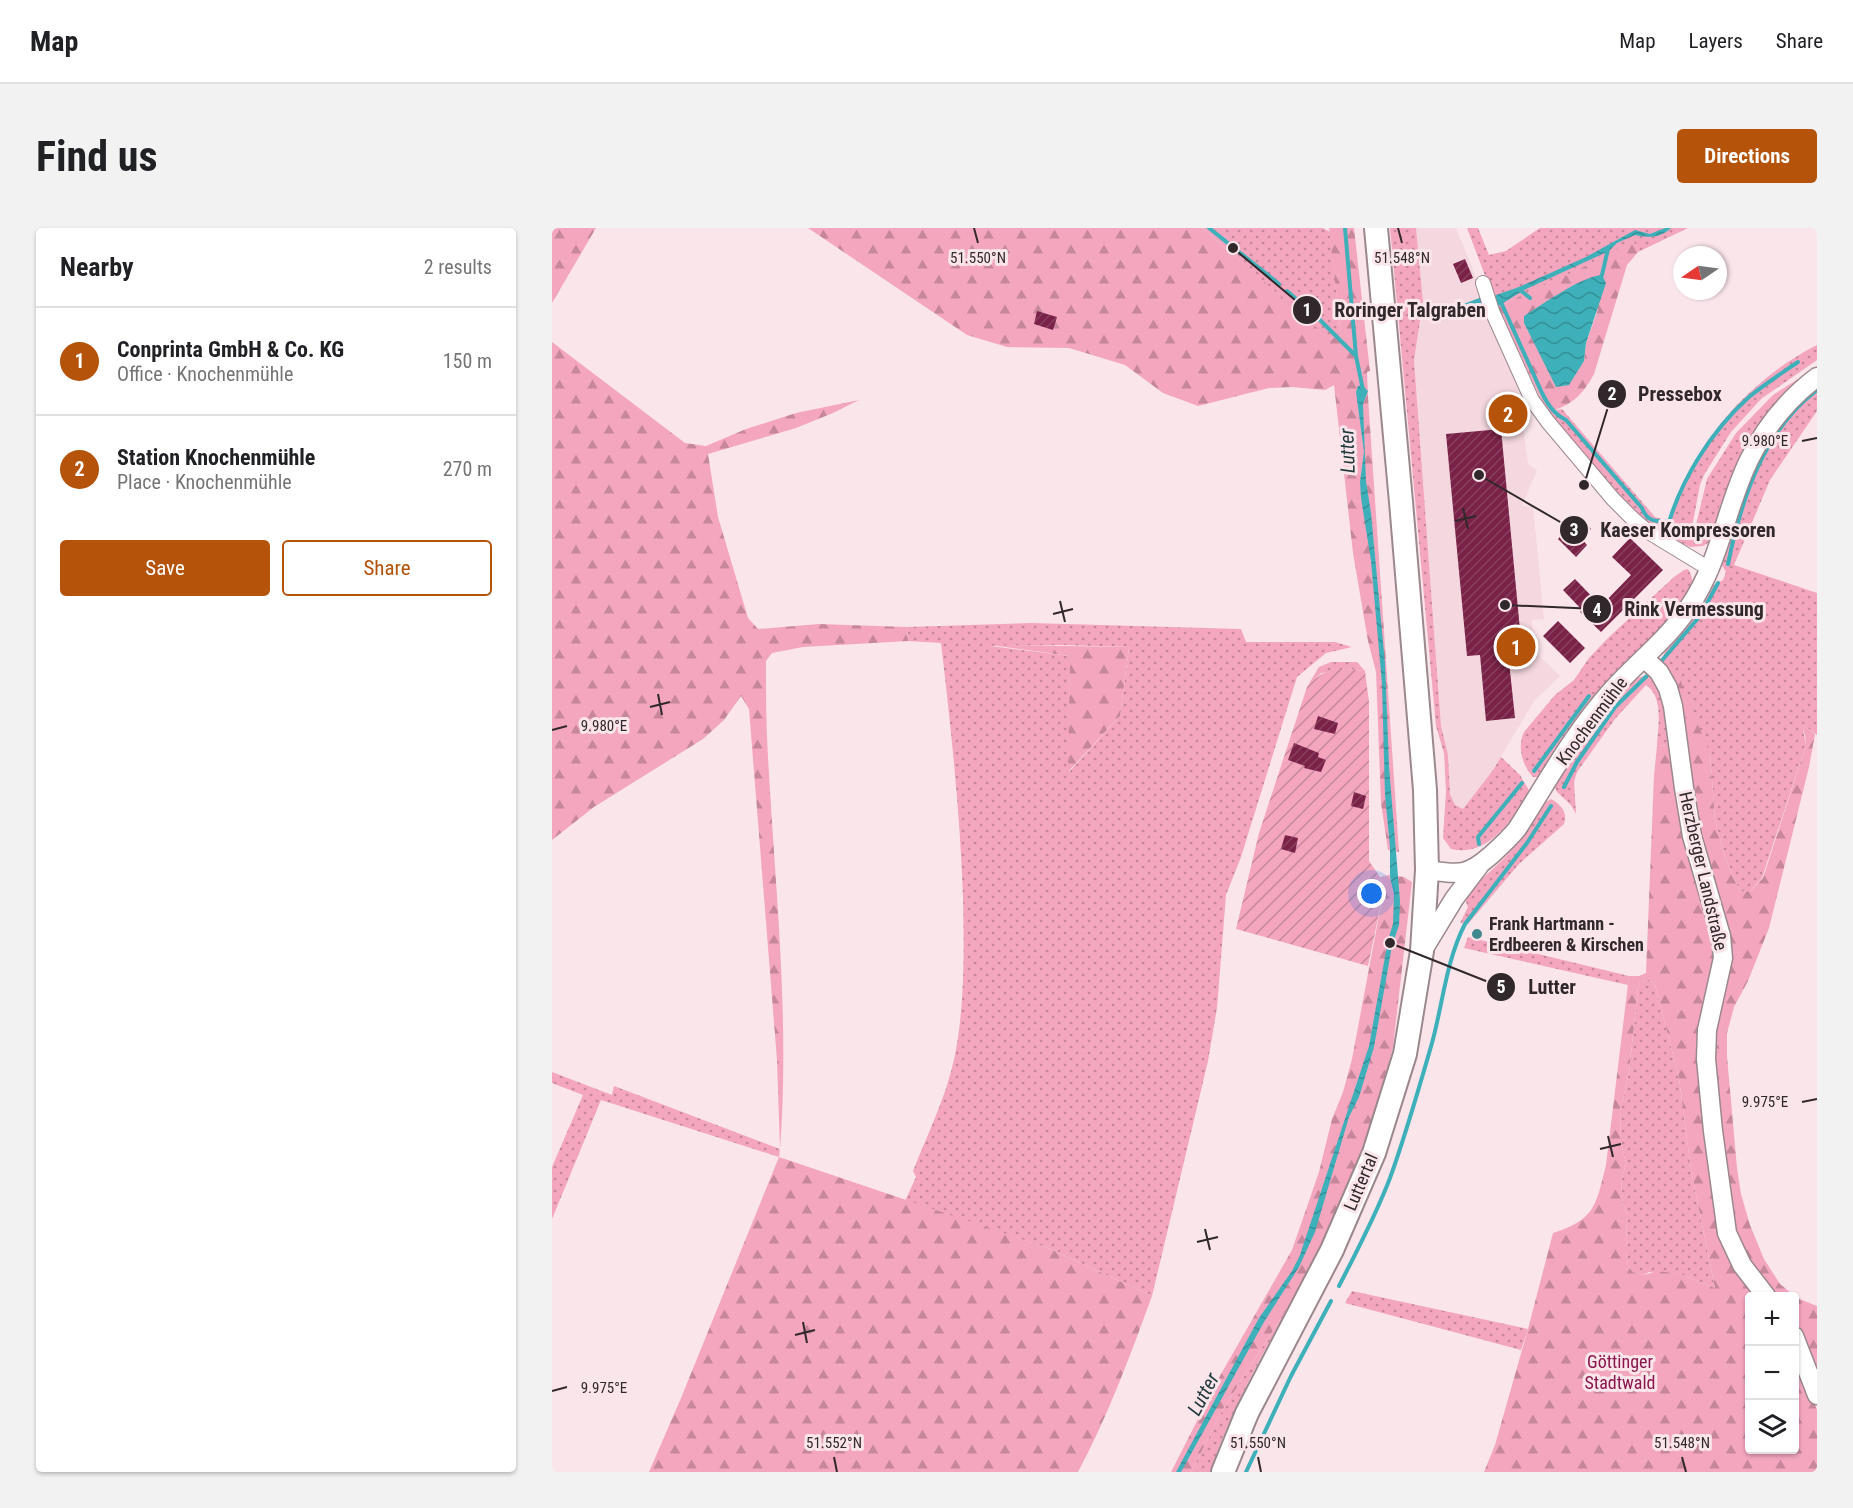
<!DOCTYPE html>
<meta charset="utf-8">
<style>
:root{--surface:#fff;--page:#f2f2f2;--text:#202124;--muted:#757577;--line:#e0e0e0;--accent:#b45309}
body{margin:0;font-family:"Roboto Condensed",sans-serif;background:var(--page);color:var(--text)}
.controls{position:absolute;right:18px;bottom:18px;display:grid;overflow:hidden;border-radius:6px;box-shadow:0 2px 4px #0004}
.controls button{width:54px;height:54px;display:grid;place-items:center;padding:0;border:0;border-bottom:2px solid var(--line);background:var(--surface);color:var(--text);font:30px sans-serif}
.compass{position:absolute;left:1121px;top:18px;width:54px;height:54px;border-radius:50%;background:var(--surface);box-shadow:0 2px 4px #0004;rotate:257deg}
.you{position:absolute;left:820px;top:666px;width:21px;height:21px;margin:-15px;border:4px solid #fff;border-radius:50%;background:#1a73e8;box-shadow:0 0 0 9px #1a73e833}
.badge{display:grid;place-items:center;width:39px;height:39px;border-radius:50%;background:var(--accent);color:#fff;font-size:20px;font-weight:700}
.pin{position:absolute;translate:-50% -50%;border:3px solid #fff;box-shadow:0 2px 6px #0006}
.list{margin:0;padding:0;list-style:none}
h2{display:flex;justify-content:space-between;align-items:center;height:78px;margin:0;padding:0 24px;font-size:26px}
h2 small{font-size:20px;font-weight:400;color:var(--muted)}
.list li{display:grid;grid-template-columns:39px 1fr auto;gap:18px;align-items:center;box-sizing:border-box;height:108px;padding:0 24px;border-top:2px solid var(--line)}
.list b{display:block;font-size:22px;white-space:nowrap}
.list p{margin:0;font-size:20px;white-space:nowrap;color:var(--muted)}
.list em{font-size:20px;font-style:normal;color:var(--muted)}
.actions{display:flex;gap:12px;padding:18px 24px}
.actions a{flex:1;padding:14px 0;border:2px solid var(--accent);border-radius:6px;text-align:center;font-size:21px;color:var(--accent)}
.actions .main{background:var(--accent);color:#fff}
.icon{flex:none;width:33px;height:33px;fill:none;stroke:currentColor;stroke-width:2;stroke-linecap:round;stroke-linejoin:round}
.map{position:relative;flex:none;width:1265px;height:1244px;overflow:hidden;border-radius:6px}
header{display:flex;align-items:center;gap:36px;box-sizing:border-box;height:84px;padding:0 30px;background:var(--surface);border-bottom:2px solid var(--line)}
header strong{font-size:28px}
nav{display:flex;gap:33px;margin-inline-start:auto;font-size:21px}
.intro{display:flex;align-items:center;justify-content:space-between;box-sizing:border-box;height:144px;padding:0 36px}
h1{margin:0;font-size:42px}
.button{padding:15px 27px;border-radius:6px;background:var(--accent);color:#fff;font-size:21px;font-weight:700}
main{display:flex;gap:36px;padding:0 36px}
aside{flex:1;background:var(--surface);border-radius:6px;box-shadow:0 2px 4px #0004}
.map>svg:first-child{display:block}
.built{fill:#f4d7df}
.grass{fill:url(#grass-dots);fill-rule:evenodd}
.forest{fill:url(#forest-firs);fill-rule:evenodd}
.garden{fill:url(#garden-furrows)}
.water{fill:url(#water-waves)}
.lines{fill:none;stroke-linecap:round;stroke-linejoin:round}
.stream{stroke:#3eb0b9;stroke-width:4}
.building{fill:url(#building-hatch)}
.minor-casing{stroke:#9b888d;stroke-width:16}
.tertiary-casing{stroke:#9b888d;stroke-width:21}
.primary-casing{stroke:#9b888d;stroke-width:26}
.minor{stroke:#fff;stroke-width:14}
.tertiary{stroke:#fff;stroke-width:18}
.primary{stroke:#fff;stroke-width:22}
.ticks{fill:none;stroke:#30282a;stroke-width:2}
.poi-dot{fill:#40888e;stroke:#fae5eb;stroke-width:2}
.labels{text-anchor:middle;stroke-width:6;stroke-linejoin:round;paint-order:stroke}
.street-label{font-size:18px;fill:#30282a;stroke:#fae5eb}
.poi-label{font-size:18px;font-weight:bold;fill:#30282a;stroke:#fae5eb;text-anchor:start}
.park-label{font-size:18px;fill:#8b164d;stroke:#fae5eb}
.water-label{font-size:20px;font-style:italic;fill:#213a3c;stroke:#fae5eb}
.ticks-label{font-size:15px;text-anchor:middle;fill:#30282a;stroke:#fae5eb;stroke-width:6;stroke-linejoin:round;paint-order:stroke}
.leader{fill:none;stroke:#30282a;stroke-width:2}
.callout-dot{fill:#30282a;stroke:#fae5eb;stroke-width:2}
.mark-label{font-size:18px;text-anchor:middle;font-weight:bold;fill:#fff}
.callout-label{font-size:20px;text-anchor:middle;font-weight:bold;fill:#30282a;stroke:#fae5eb;stroke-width:6;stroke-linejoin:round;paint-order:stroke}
</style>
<header>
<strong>Map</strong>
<nav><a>Map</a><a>Layers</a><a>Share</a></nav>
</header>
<div class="intro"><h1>Find us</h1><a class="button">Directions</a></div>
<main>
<aside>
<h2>Nearby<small>2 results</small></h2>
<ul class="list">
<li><span class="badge">1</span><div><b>Conprinta GmbH &amp; Co. KG</b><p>Office · Knochenmühle</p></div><em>150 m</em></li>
<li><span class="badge">2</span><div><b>Station Knochenmühle</b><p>Place · Knochenmühle</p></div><em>270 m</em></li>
</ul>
<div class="actions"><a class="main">Save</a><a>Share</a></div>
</aside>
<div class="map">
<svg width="1265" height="1244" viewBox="0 0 1265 1244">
<defs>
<pattern id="grass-dots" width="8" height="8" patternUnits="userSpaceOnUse" patternTransform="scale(1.5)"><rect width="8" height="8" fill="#f4a6bf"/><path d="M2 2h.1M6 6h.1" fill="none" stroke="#c6879b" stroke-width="1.8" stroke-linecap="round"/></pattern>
<pattern id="forest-firs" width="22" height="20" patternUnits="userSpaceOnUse" patternTransform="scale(1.5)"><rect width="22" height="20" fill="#f4a6bf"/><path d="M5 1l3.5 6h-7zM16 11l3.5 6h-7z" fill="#c6879b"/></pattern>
<pattern id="garden-furrows" width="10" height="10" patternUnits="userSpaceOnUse" patternTransform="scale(1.5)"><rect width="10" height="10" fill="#f4a6bf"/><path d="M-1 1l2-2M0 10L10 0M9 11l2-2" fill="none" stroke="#c6879b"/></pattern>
<pattern id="water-waves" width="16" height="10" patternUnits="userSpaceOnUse" patternTransform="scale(1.5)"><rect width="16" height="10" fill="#3eb0b9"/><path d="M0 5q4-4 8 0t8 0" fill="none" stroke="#348f97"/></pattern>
<pattern id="building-hatch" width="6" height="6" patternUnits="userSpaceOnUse" patternTransform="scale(1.5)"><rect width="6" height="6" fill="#792146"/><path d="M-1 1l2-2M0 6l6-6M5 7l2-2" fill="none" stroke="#87405e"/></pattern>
</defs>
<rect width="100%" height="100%" fill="#fae5eb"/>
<path class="built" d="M864,0H904L962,143L967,166L976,236L985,242L970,278H981L991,381L992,391L980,392L982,423L1008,448L982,473L941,542L911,581L903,577L898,566L896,527L889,498L862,132L871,74Z"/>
<path class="grass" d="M650,0H771L778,4L789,109L777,111Z
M838,0H864L871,74L862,132L889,498L896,527L898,566L903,577L911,581L941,542L949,529L968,547L978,564C961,591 936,630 899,621L891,610L894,563L892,525L884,498Z
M915,0H926L937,27L954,23L988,0H1136L1086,24L1081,12L1037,37L945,79Z
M1265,117V132L1209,171L1179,204L1152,247L1148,257L1140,299L1144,297L1155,251L1184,205L1221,167L1265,139L1242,160L1172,275H1169L1167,280L1170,282L1159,313L1151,318L1138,319L1111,306L1085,288L995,184L1010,181L1103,289L1117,293C1138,219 1196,152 1265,117Z
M1265,158V183L1218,252L1182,337L1265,365V507L1250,496L1254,517L1210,650L1198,663L1188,664L1173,629L1163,592L1158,526L1110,436C1111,419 1124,407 1134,394H1139L1153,374L1150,371L1160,358L1171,352L1174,344L1168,334L1198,245L1226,197Z
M1136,341C1142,349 1141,361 1137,369L990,549H981C970,537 965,519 972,504L1003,467L1022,452L1037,430L1056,410L1122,349L1132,342Z
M479,395L689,401L694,414H783L800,419L774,425L745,449L689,629L674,667L665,780L656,833L600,1068L496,1020L353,973L364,949L361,943C376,905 395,867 403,827C413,776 412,721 411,669C408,584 399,500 389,415L356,413L355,399ZM510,417L577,419L568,488L517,544L518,428L438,418Z
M779,434H805L813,443L794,441L769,445L755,459L767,439Z
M1092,448C1119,453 1117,496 1117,518L1105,517C1106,498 1112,469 1094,457L1063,491L1025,544L1022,554L1024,586L1019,577L1005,564L1002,557L1031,510L1079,452Z
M999,571C1009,577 1016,584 1012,596L967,636L916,696L908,695L916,679L912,669L916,663C933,648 950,634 965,616C976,602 982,579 999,571Z
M916,709L1077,748L1076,757L912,720Z
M1093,753L1100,754L1103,757L1127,850L1139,942L1163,1060L1128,1046L1097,1044L1092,1047L1087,1046L1081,1044L1076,1038L1074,1024L1075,987L1069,967L1070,950L1074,936L1069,914L1068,883L1077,844L1086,760L1088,754Z
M0,844L60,867L62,858L228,921L227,929L49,872L0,991V939L31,867L0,855Z
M748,1060C714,1119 680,1179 658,1244H639L671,1181Z
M800,1063L976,1101L969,1122L793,1075Z"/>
<path class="forest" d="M0,0H44L0,75Z
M256,0H650L778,111L789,108L777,0H802L818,143L815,144L816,169L847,624L836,622L829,575L824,444L816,413L801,325L782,157L773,162L740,159L717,160L646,178L611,165L573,137L517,120L455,119L415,107Z
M1081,11L1086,24L1075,37L1042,146C1031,166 1019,179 995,184L945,79L1036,37ZM1046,81L1034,115L1032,133L985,120L972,95Z
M0,114L133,215L154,218L194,201L244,185L307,172L281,185L244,200L156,226L166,289L196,390L206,401L267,396L355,399L356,413L251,419L220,425L214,433C214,465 214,497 216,529C223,659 238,790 228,921L225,832L197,481L189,468L172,492L151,511L42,579L0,612Z
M438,417L577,419L568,488L516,544L518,428Z
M1125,444L1158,526L1163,592L1173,629L1188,664L1198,663L1211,650L1254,517L1253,507L1249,495L1263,506L1257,539L1217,700L1196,753L1182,779L1175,805V828L1185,940L1189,966L1198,997L1212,1031L1228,1056L1245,1070L1265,1078V1150L1249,1106L1243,1095L1242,1068H1222L1191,1028L1182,1001L1160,831L1162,804L1170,762L1128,471L1118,448Z
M1105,517L1117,518L1130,610L1162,702L1163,965L1206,1068H1198V1222H1242L1243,1121L1265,1182V1244H932L943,1217L976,1101L1001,1005C1043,992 1044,977 1054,937L1077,748H1087L1094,745L1102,548ZM1093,753L1100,754L1103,757L1127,850L1139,942L1163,1060L1128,1046L1105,1043L1092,1047L1087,1046L1081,1044L1076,1038L1074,1024L1075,987L1069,967L1070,950L1074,936L1069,914L1068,883L1077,844L1086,760L1088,754Z
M837,647L852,649L860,654L841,819L820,900L779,997L748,1060L671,1181L639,1244H619L669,1146L740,1022L767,944L780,891L791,864L800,831L831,666L828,649Z
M227,929L496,1020L600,1068C578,1128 556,1188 526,1244H97L129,1170Z"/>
<path class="garden" d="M794,441L813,443L817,474V633L828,649L831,666L816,738L684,701L707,605L755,459C770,444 773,442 794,441Z"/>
<path class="water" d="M1113,0H1119C1109,10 1096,10 1083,7L1065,15L1057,23L972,62L945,79L883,94L880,88L930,69L941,68L967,59L1034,29L1083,2L1098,6Z
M1050,47L1054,55L1034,115L1032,133L1017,157L1004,159L972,95V88C991,76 1030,48 1050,47Z
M810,157L816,163L811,176L814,253L819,285L833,435L837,538L848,673L847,697L840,718L822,819L807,869L797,889L763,1004L747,1039L712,1094L629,1244H624L707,1090L740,1043L748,1027L817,818L836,712L841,696L842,666L838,649V619L833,567L830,456L819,333L809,270L808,254L812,224L804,164L806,158Z"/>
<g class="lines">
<path class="stream" d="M657,0L727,56
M793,0L804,128
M1050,47L1056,21
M967,61L978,70
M735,63L766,90L804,128L811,162
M948,72L990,165C996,177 1002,186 1014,192L1090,280C1095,294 1105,294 1117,293
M1115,301C1128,253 1159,203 1197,169C1213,156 1230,145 1246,134
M1176,336C1189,272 1211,203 1265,162
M1106,437L1148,388L1166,355
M982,543L1037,468
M1012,559L1025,534L1063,479L1100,443
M927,616L926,609L970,555
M787,1058C805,1023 824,987 838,950C854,906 867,860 880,815C891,775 894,733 913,696L975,615L999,578
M694,1244L739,1148L779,1073"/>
</g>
<path class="building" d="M913,31L921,50L909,55L901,36Z
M485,83L505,89L501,102L482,96Z
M949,201L970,423L956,424L963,490L934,493L928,427L915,428L894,206Z
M1027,289L1039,301L1029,310L1035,317L1024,329L1006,311Z
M1078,310L1111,342L1049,404L1028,384L1030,382L1011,362L1023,351L1049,378L1079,347L1060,329Z
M1006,393L1033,420L1018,435L991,408Z
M766,488L786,495L783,506L762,501Z
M742,515L767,525L766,529L774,532L769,544L752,540L753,538L736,532Z
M802,564L814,568L811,581L799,578Z
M733,607L746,610L743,625L729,621Z"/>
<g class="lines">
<g class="minor-casing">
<path id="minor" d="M931,55L940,83L980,172L996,194L1061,271L1080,290L1095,303L1159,342"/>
</g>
<g class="tertiary-casing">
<path id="tertiary" d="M1092,430L1107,444L1116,460L1121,478L1132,560L1140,608L1169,708L1171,730L1155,802L1154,831L1161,903L1175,1005L1190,1037L1214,1068
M875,642C906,646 914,649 938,628C948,619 957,611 965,601C995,554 1023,503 1060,462C1085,434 1116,411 1137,379C1169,332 1173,281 1197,232C1213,199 1236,171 1265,149
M871,722L902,671L927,638
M1242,1108L1265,1167"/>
</g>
<g class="primary-casing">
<path id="primary" d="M671,1244L695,1185L780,1022L822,925L853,826L870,723L875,642L873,562L849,274L824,0"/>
</g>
<use href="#minor" class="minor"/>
<use href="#tertiary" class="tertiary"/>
<use href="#primary" class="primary"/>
</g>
<path class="ticks" d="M422,0L426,15M846,0L850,15M1250,213L1265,210M911,280L916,301M903,293L924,288M508,373L513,394M501,386L521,381M106,466L110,487M98,479L118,474M0,502L15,498M1250,874L1265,871M1056,908L1061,929M1048,921L1069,916M653,1001L658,1022M645,1014L666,1009M251,1094L255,1115M243,1107L263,1102M0,1163L15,1159M282,1229L285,1244M706,1229L709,1244M1130,1229L1134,1244"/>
<circle class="poi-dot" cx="925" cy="706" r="6"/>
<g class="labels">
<g class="street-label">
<text transform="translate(1040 493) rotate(-53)" y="6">Knochenmühle</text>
<text transform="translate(1151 643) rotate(77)" y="6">Herzberger Landstraße</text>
<text transform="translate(809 954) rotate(-67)" y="6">Luttertal</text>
</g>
<g class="poi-label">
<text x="937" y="702">Frank Hartmann -<tspan x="937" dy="21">Erdbeeren &amp; Kirschen</tspan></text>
</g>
<g class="park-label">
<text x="1068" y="1140">Göttinger<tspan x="1068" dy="21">Stadtwald</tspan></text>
</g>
<g class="water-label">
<text transform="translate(795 223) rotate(-92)" y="7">Lutter</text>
<text transform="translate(651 1166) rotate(-62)" y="7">Lutter</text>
</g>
</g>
<g class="ticks-label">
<text x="426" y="35">51.550°N</text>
<text x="850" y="35">51.548°N</text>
<text x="1213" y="218">9.980°E</text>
<text x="52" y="503">9.980°E</text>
<text x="1213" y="879">9.975°E</text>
<text x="52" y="1165">9.975°E</text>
<text x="282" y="1220">51.552°N</text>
<text x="706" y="1220">51.550°N</text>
<text x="1130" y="1220">51.548°N</text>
</g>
<path class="leader" d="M681 20L755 82M1032 257L1060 166M927 247L1022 302M953 377L1045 381M838 715L949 759"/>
<g class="callout-dot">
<circle cx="681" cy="20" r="6"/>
<circle cx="1032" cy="257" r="6"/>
<circle cx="927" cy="247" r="6"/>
<circle cx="953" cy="377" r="6"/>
<circle cx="838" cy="715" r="6"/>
<circle cx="755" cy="82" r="15"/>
<circle cx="1060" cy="166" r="15"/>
<circle cx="1022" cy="302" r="15"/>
<circle cx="1045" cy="381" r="15"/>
<circle cx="949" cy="759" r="15"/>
</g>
<g class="mark-label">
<text x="755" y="88">1</text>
<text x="1060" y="172">2</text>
<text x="1022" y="308">3</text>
<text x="1045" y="388">4</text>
<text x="949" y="765">5</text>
</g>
<g class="callout-label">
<text x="858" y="89">Roringer Talgraben</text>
<text x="1128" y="173">Pressebox</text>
<text x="1136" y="309">Kaeser Kompressoren</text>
<text x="1142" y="388">Rink Vermessung</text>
<text x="1000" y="766">Lutter</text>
</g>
</svg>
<div class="controls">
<button>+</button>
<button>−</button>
<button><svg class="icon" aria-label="layers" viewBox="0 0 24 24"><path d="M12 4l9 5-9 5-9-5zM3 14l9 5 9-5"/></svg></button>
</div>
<svg class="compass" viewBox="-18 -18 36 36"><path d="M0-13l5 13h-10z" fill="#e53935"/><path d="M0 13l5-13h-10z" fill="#757577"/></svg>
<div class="you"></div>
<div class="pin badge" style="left:964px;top:419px">1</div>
<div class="pin badge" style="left:956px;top:186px">2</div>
</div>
</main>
